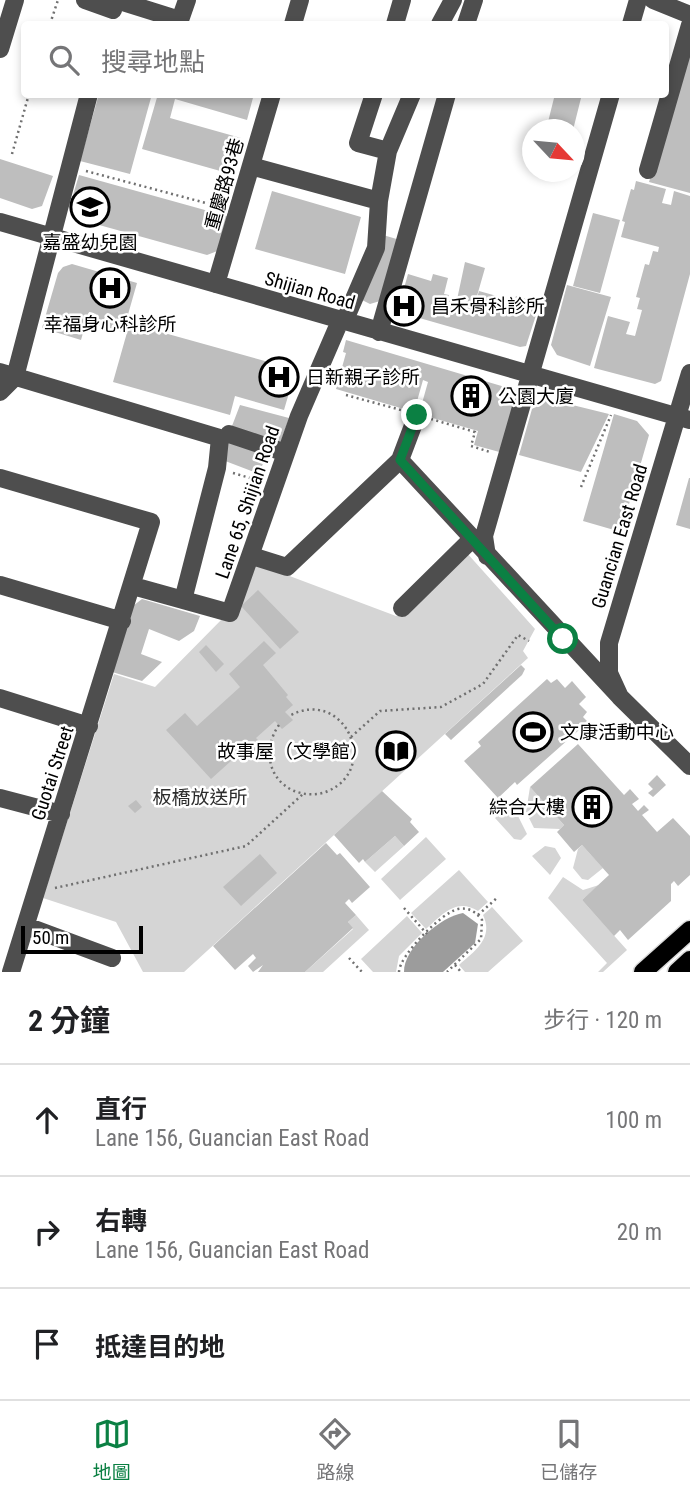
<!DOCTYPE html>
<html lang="zh-TW">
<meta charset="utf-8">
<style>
:root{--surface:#fff;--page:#f2f2f2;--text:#202124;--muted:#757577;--line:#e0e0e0;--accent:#0b8043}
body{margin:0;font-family:"Roboto Condensed","Noto Sans TC",sans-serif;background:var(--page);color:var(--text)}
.compass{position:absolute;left:522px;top:119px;width:63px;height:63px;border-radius:50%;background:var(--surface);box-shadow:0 4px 10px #0003;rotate:116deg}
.scale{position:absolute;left:21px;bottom:18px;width:122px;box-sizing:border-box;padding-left:7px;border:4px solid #000;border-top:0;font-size:19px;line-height:24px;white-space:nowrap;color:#000;-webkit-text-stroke:5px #fff;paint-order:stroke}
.stop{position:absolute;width:21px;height:21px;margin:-16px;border:5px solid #0b8043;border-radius:50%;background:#fff}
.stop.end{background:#0b8043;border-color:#fff;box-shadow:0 2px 7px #0008}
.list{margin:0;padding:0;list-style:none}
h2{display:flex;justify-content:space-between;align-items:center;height:91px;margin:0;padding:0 28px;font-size:30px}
h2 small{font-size:23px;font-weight:400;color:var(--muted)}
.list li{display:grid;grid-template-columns:46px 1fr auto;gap:21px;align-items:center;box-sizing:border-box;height:112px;padding:0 28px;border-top:2px solid var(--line)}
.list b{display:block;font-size:26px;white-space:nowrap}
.list p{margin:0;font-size:23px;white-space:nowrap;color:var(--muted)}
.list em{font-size:23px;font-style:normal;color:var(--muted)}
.icon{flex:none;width:38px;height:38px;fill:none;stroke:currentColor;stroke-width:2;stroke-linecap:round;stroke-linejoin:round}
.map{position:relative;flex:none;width:690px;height:972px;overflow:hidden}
.search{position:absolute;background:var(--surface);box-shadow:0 4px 10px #0003;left:21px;right:21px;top:21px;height:77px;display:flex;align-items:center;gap:18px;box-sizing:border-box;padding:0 24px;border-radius:7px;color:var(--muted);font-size:26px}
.sheet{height:427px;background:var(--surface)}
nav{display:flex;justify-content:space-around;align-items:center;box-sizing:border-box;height:98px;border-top:2px solid var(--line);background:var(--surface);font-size:19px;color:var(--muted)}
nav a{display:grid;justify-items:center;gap:4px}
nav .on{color:var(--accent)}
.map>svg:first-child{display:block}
.green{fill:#d5d5d5}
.water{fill:#9c9c9c}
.building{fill:#bebebe}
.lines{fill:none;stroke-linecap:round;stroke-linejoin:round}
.major-casing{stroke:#dbdbdb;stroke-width:21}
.path{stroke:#707070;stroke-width:2.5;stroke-dasharray:2 3.5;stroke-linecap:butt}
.minor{stroke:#4e4e4e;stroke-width:18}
.major{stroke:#000;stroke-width:18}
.route{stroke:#0b8043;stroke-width:9}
.labels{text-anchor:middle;stroke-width:5;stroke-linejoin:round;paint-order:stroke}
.street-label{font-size:19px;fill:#000;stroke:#fff}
.poi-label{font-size:19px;fill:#000;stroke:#fff;text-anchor:start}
.park-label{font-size:19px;fill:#2c2c2c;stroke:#fff}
</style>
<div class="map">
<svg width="690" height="972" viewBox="0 0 690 972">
<rect width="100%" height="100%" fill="#fff"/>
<path class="green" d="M466,552L535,629L523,651L528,658L184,972H143L116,922L43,898L114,674L155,687L226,615L255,563L396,616Z
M530,787L564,825L560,829L534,828L526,812Z
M520,796L517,814L527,834L521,840L514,839L495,818Z
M395,836L404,846L375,872L365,862Z
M426,837L446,859L400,900L381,879Z
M582,845L603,868L588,880L582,879L573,868L578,849Z
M545,846L555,848L561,858L550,875L532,856Z
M459,870L488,902L478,911C456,897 442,915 426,929L411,913Z
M563,877L583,890L599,885L582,900L627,950L603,972H598L607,963L548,898Z
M492,907L523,941L488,972H465L459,965C475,951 494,938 483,915Z
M356,915L369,930L323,972H305L353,929L348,922Z
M407,916L422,933L399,956L396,972H373L361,959Z"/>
<path class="water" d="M463,913L478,924L475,943L443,972H404C403,948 442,916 463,913Z"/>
<path class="building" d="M688,45L690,46V193L649,182Z
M99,94H152L130,174L80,161Z
M158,94H254L247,120L175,99L170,118L241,138L231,174L142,149Z
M555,94H582L573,130H546Z
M0,159L53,176L42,206L32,209L0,198Z
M79,175L230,217L220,250L207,255L74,218L70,205Z
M636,181L666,189L662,203L671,205L674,191L690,196V274L661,381L655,384L594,368L608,316L630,322L626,334L635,336L642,310L637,309L640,298L636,297L645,264L649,265L653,251L658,252L659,247L621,237L625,222L622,221L631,189L634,190Z
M272,191L361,217L345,274L255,249Z
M593,213L620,220L600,293L573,286Z
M383,235L400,240L380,301L370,304L362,300Z
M465,262L485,268L473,310L479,291L514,301L516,296L540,303L526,346L520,347L402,313L399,306L408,274L431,281L433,274L448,278L444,294L449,295L447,300L454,302L452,308L455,309Z
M72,264L137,283L123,332L93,324L96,314L89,312L81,340L42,328L58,273L63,267Z
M567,285L611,297L590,366L557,355L551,345Z
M128,329L149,335L150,329L283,366L281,372L294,376L284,410L235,396L230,415L113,382Z
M346,340L515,390L517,394L503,453L474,445L478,431L419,414L428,382L423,380L414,412L336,389L346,353L343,352Z
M548,399L609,414L581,472L519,455L532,409Z
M240,405L289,418L280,444L232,426Z
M614,414L637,421L649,435L621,532L583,521Z
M228,438L267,453L259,474L220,459Z
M689,478H690V529L676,525Z
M258,590L299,632L280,649L241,606Z
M142,599L200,616L194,631L179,641L149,629L141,654L162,662L142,681L109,671L129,609Z
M264,641L276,653L263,665L288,695L286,697L293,705L285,712L293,720L282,729L275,721L256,738L262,744L246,759L241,752L211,779L166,730L185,713L197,726L240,687L229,674Z
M206,645L224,664L216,672L199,652Z
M521,665L525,669L522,675L451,740L445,734Z
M547,679L551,683L557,679L565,688L572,681L586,697L579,704L587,712L583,717L588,722L517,785L515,782L498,798L464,761L481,746L478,742Z
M390,735L412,759L397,772L376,749Z
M578,744L624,795L630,789L639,799L632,804L638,811L644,805L649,810L642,815L657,832L673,818L690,836V875L678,886L674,881L671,884V901L628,940L620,930L614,936L582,900L609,875L582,845L574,852L557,832L564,825L530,787Z
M657,775L666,785L653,797L648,793L653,789L648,784Z
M382,791L412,819L410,822L419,832L404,846L395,836L365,862L363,859L359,863L334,835Z
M136,800L142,807L135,813L128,806Z
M326,843L337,855L340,853L370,887L352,903L349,899L345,903L356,915L348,922L353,928L305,972H258L263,965L253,972L248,966L256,958L253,954L235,970L213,946Z
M260,854L277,873L241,906L223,887Z"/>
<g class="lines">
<g class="major-casing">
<path id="major" d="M643,972L690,930
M677,972L690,960"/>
</g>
<path class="path" d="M50,24L58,0
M12,154L29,94
M86,171L221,207
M346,395L401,410
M431,419L475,432L471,446L490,452
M233,473L257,480
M581,487L611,415
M279,725C264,746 266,777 292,790C303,795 317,796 328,791C381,768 344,686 289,716
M351,737L380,711L441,707L483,684L518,635L529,641
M55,888L246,846L303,794
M404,908L427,934
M478,915L498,897
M349,958L362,972
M455,965L461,972
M399,972C399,956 442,912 458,909C469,907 476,912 482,920L481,939L447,972"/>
<path class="minor" d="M85,0L113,10
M116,0L180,20L187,0
M653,0L690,15
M293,24L300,0
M395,24L402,0
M440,24L453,0
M466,24L474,0
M631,24L638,0
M0,49L15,0
M374,94L358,143L388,151
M251,166L379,201
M648,170L690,25
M0,222L690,420
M216,284L272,94
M344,322L376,248L379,201L388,151L412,94
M379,332L447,94
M0,372L220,438L217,468L183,600
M690,373L609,643V673L620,697L690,766
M0,392L15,377L89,94
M229,434L286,453
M400,460L417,415
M0,478L151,522L11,972
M252,556L287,567L400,460L620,697
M487,556L484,536L611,94
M0,585L122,621
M133,586L230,613L299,416L340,321
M402,608L472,539
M0,698L89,726
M0,798L61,814
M26,926L112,958"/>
<use href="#major" class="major"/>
</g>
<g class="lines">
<path class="route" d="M417,415L400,460L563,639"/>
</g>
<defs>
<g id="school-ring" transform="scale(2.0125)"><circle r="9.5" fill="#fff" stroke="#000" stroke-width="1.5"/><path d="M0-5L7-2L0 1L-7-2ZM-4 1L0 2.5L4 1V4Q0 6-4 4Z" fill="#000"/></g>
<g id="hospital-ring" transform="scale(2.0125)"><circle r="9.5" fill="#fff" stroke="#000" stroke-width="1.5"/><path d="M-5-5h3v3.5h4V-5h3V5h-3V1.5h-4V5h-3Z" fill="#000"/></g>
<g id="building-ring" transform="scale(2.0125)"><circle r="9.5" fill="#fff" stroke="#000" stroke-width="1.5"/><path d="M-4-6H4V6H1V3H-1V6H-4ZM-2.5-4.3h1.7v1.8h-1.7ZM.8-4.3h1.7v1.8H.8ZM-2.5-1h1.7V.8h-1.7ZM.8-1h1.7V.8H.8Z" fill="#000"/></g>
<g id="stadium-ring" transform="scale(2.0125)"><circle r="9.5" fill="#fff" stroke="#000" stroke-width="1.5"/><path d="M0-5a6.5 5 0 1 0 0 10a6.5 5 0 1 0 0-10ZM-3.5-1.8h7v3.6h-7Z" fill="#000"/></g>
<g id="library-ring" transform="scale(2.0125)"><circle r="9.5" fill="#fff" stroke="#000" stroke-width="1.5"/><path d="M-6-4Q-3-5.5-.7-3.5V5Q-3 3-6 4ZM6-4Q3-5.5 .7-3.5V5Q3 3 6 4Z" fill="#000"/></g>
</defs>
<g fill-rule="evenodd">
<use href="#school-ring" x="90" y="207"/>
<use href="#hospital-ring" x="110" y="288"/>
<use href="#hospital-ring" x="404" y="306"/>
<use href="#hospital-ring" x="279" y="377"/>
<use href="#building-ring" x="471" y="396"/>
<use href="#stadium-ring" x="533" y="732"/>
<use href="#library-ring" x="396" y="751"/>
<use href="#building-ring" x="592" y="807"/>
</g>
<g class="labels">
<g class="street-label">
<text transform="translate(224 184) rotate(-74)" y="7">重慶路93巷</text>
<text transform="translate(310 290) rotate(16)" y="7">Shijian Road</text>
<text transform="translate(247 502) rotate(-71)" y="7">Lane 65, Shijian Road</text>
<text transform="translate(619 536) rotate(-73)" y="7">Guancian East Road</text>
<text transform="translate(52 773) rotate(-72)" y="7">Guotai Street</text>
</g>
<g class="poi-label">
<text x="90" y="249" text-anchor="middle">嘉盛幼兒園</text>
<text x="431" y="313">昌禾骨科診所</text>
<text x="110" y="331" text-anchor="middle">幸福身心科診所</text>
<text x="306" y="384">日新親子診所</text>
<text x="498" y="403">公園大廈</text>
<text x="560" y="739">文康活動中心</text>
<text x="369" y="758" text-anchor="end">故事屋（文學館）</text>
<text x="565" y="814" text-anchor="end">綜合大樓</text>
</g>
<g class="park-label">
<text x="200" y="804">板橋放送所</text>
</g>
</g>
</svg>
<svg class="compass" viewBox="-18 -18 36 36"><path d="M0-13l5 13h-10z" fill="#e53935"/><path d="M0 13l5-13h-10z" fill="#757577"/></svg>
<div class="scale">50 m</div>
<div class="stop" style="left:563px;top:639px"></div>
<div class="stop end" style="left:417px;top:415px"></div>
<div class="search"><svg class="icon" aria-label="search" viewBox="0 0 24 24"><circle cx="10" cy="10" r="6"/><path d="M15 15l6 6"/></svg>搜尋地點</div>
</div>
<section class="sheet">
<h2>2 分鐘<small>步行 · 120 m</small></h2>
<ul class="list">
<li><svg class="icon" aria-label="ahead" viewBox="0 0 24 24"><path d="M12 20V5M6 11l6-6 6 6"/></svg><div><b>直行</b><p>Lane 156, Guancian East Road</p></div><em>100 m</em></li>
<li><svg class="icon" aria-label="right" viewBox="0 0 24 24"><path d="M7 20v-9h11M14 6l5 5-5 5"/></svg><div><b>右轉</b><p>Lane 156, Guancian East Road</p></div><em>20 m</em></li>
<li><svg class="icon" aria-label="arrive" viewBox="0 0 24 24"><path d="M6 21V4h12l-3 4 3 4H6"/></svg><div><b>抵達目的地</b></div></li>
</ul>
</section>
<nav>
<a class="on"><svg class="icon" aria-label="map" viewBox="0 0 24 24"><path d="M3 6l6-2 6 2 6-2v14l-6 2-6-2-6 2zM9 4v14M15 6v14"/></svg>地圖</a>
<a><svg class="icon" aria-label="directions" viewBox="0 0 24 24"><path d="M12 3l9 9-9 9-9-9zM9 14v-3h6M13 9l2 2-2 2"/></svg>路線</a>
<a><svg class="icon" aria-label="saved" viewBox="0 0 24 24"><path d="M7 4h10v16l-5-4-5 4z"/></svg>已儲存</a>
</nav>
